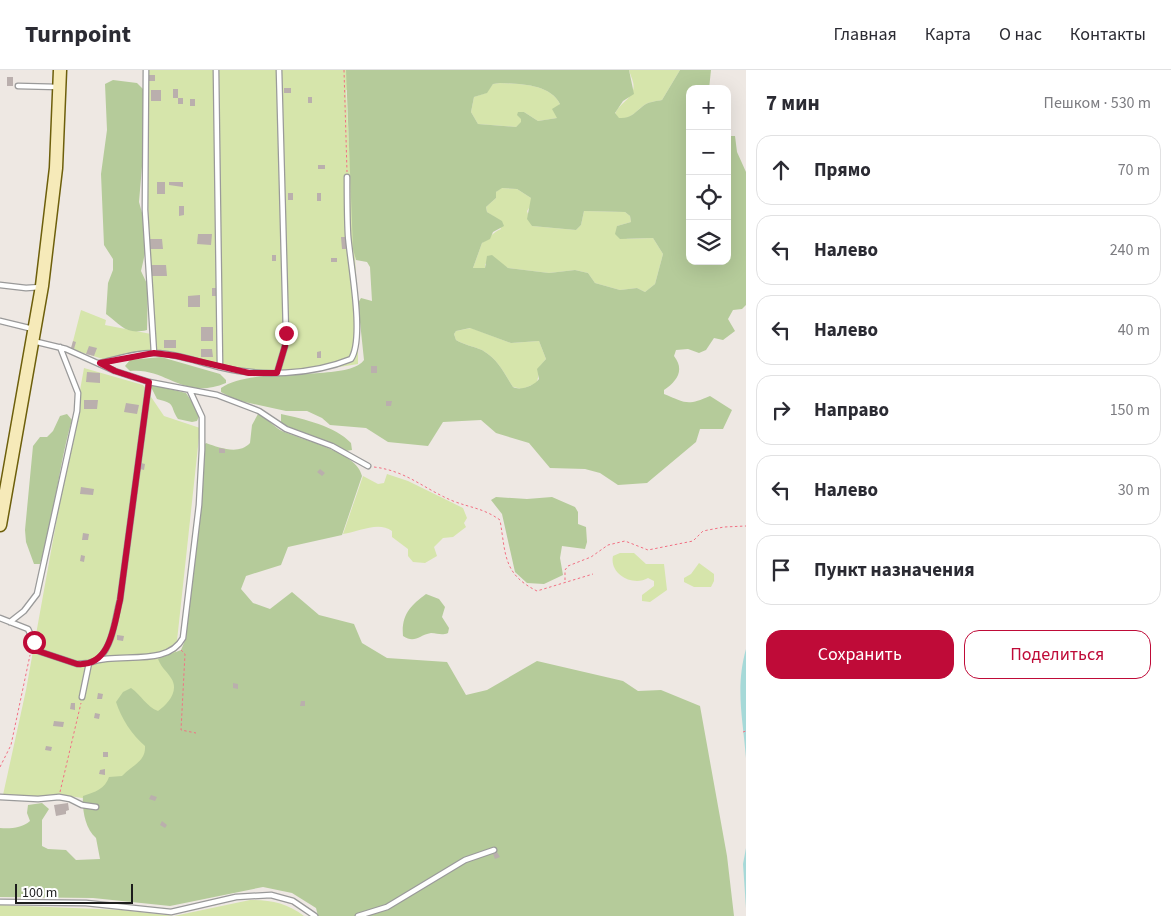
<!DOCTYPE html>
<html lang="ru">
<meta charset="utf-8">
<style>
:root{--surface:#fff;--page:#f7f7f7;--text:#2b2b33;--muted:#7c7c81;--line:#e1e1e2;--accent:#bf0b38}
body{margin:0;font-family:"Source Sans 3",sans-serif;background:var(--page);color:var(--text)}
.controls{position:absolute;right:15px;top:15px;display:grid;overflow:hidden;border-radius:10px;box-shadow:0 5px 20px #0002}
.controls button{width:45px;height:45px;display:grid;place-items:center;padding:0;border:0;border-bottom:1px solid var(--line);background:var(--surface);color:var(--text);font:25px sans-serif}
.scale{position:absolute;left:15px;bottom:12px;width:118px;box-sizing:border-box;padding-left:5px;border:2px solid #1d1d1d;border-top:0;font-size:14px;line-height:18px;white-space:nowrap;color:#1d1d1d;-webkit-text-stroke:4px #fff;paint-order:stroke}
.stop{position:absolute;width:15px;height:15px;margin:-11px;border:4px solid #bf0b38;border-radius:50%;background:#fff}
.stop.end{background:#bf0b38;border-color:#fff;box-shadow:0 1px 5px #0008}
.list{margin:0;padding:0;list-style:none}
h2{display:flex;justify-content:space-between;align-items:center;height:65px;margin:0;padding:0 20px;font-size:21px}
h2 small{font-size:16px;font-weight:400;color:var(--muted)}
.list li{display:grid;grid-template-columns:32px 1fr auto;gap:15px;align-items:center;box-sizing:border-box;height:70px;margin:0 10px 10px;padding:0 10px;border:1px solid var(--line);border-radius:15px}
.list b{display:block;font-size:19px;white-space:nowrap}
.list em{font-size:16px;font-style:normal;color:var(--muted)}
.actions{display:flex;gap:10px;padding:15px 20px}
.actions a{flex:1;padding:11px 0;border:1px solid var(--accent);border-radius:15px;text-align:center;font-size:18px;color:var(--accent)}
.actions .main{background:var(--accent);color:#fff}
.icon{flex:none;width:28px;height:28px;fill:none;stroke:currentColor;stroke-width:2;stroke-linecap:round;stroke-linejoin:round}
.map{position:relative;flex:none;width:746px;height:846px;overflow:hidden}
header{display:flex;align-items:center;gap:30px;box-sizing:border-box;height:70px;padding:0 25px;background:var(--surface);border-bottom:1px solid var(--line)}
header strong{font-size:24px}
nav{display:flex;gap:28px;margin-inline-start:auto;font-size:18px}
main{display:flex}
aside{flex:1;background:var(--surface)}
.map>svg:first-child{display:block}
.grass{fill:#d6e5ab}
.forest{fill:#b5cb9a;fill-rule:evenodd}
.water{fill:#a6d9d8}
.building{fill:#baafad}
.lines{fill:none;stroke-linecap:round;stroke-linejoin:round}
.lane-casing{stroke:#9a9a9a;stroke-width:7}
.secondary-casing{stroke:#6d5f0b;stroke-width:15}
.path{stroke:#f27083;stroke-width:1;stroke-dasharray:2.5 2.5;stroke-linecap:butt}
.lane{stroke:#fff;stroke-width:4.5}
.secondary{stroke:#f6eab9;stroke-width:12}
.route{stroke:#bf0b38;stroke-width:6}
</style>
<header>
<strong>Turnpoint</strong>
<nav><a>Главная</a><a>Карта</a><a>О нас</a><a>Контакты</a></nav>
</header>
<main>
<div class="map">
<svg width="746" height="846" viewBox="0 0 746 846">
<rect width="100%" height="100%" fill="#eee8e3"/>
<path class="grass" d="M149,0H377L375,17L346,20L358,242V294L302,303L251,305L148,282L106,290L71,279L81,240L106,250L105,255L151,264L148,127Z
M629,0H680L662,30C657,31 647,32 643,36C635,42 631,49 619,49L615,44C620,32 637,27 633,12C632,8 630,4 629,0Z
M500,13C520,14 550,14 560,34L557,37V48L538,51L524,42L521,53L516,57L478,54L471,42L474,27L486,23L493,14Z
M501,118L517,119L531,128V135L527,141L532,156L576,160L581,155L584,141L625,142L630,146L631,152L617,156L627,169L653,168L663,184L655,214L645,222L637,218L620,220L595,213L588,203L575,200L549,203L508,198L495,190L485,194V198H473L482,173C490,168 493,162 501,159L493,146L487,142L486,137L496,128V122Z
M471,258L511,273L539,271L546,289L540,296L537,313L522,319L513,317C503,302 499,290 482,280C473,276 464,275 456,270L454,264L456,261Z
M84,298L143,315L164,346L200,358L176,580L177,615L169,642L148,675L144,691L115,725L82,728L62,725L38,728L3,725L26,620Z
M387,404L408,411L463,438L467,448L464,453L466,457L453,467L443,468L434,477L437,486L425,493L413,492L408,486V479L392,467V461C378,451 359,462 343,464L363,406L378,414L384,413Z
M620,483H634L646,494H664L667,520L650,532L642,531V525L654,516V511L648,508C633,517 609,504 613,486Z
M699,493L714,504V511L711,517H694L684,512V508L691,504Z
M250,830C271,830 287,833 304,846H0V835L122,840L174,846Z"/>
<path class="forest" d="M346,0H629L634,24L623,31L615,43L619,48C631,49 635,42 643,36C647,32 657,31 662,30L680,0H711L709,19H690V191H727V66H735L737,82L746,102V235L742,239L733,240L728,249L735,261L723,270L714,268L706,280L699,283L688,279L676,280L674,286C685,300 677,311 664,320V324C686,333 687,336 710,326L732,340L723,359H700L696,372L647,413L618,415L600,403L585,399L550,398L529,373L496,363L481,350L443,352L428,376L388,372L366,358L330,355L322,348L307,341H286L236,330L221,322V318C253,295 348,313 364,290L358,233L361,228L372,231L370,197L367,192L356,190L353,179ZM500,13C520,14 550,14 560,34L552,39L557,48L538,51L524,42H518L517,45L521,49V52L516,57L478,54L471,42L474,27L487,23L493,14ZM502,118L517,119L531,128L527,149L532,156L576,160L581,155L584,141L625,142L630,146L631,152L617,156L615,164L620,169L653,168L663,184L655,214L645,222L637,218L620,220L595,213L588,203L575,200L549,203L508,198L492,185L487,186L485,198H473L482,173L490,169L493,162L504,156L502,151L487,142L486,137L496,128V122ZM470,258L511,273L539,271L546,289L537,299L539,309C534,316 520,321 513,317C503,302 499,290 482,280C473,276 464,275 456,270L454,264L456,261Z
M113,10L137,13L145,21L144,73L139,132L144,150L146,179L141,201L148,216L147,260C126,265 122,256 106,244L108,213L113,200V189L104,175L101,104L107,60L105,14Z
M161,287L220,304L226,310V313C183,331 167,297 130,301L125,296L130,290Z
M153,315L186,323L200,344L197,351L192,352L178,349C169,335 177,334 157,329L151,317Z
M67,344L72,350C58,397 55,447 40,494H34L26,472L25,460L33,376L40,367H47L53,361L60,346Z
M258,344C266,347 272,355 280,360C300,370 357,381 362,406L342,465L288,477L281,495L246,506L241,519L253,533L270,539L292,522L319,545L354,554L362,573L387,588L447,592L466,625L487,620L537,591L623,611L638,621L661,620L700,636L727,786L734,846H318L316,838L292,823L263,817L170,836L93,828L0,827V758C10,759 22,758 30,751L27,743L28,735L42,733L49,739L42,750V776L48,779L66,780L76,790L100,789L96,768C85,759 82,739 83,726C95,722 105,719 109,707L122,706C132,695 146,692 145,676C132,665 121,648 116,632L123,622L131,618C141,625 147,637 158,641C167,635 180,621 171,608C166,600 162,599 158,589L181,580L186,568L201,419L203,376L206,373C220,378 239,385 250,373L252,355Z
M281,344C304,349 335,356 351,373L352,380L346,381L285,357L281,353Z
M496,427L527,429L552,427L575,437L578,442V454L586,457L587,472L585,479L562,476L560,488L563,505L544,514L527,513L515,502L502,444L491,430Z
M426,524L439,529L445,537L442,547L449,558L448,563C441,566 438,563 431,563C419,565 415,574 403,566C401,545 411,535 426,524Z"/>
<path class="water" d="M746,579V688C743,649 735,618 746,579Z
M746,778V838L743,794Z"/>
<path class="building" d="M149,5H155V11H149Z
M7,7H13V16H7Z
M284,18H291V23H284Z
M173,19H178V28H173Z
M151,20H161V31H151Z
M308,27H312V33H308Z
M178,28H183V34H178Z
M190,29H195V36H190Z
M318,95H325V99H318Z
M157,112H165V124H157Z
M169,112H183V117L169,115Z
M288,123H293V130H288Z
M317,123H321V131H317Z
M179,136H184V145L179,146Z
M198,164H212L211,175L197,174Z
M341,167H346V179H342Z
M149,169H162L163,179H149Z
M272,185H276V191H272Z
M331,188H337V192H331Z
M151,195H166L167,206H151Z
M212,218H216V226H212Z
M200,225V237H188V226Z
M201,257H213V271H201Z
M164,270H176V278H164Z
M73,271L76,272L74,279L71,278Z
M89,276L97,278L94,286L86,284Z
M201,279H212L213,287H201Z
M321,281V288H317V282Z
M371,296H377V303H371Z
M87,302L100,303V313L86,312Z
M84,330H98L97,339H84Z
M386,331H392L391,336H386Z
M126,333L139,335L137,344L124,342Z
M219,378L225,379V383H219Z
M141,393L145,394L144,400L140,399Z
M320,399L325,403L322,406L317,402Z
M81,417L94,419L93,425L80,424Z
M83,463L89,464L88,470H82Z
M81,485L85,486L84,492L80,491Z
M117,565L124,566L123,571L117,570Z
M233,613L238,614V619L233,618Z
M98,623L103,624L102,629H97Z
M301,631H305V636H300Z
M71,633H75V640L70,639Z
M95,643L100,644L99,649L94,648Z
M54,651L64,652L63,657L53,656Z
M46,676L52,677L51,681L45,680Z
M103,682H108V687H103Z
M105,699V705L99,704L100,700Z
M151,725L157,727L155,731L149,729Z
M68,733L69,740L66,741V744L56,746L54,735Z
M162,751L167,755L165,758L160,755Z
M497,782L500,787L495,789L493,784Z"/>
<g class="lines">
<g class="lane-casing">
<path id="lane" d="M146,0L145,140L154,283
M216,0L220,297
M18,16L58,17
M0,215L26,218L41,217
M0,251L33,259
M33,271L66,279L115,301L149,312L217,325L259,341L286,359L332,376L368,396
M100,293C118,289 138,282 156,283C178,284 198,292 219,297C260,307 312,305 351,289C365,268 350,193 348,165C347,146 347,126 347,107
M277,303L285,276L286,263L279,0
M0,548L28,559L34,572L32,579L77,594L89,593
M10,552L24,541L37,524L77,341L78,323L60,277
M99,588C113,575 115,548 120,530L149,312
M82,627L89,593C117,581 167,598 183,568L199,435L202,380V347L190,321
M0,727L38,729L59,727L70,729L82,735L96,737
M0,832L86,833L171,842L236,827L271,825L293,831L315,846
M358,846L387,837L465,790L494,780"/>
</g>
<g class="secondary-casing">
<path id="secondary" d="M0,455L42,216L56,98L60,0"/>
</g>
<path class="path" d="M344,0L347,102
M374,397C407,401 424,419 453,431C471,438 483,438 500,450C506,485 503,504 537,521L593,504
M565,510V500L568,496L591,487L608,475L625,471L648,480L693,471L703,461L724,457L746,456
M181,580L185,584L181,660L196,663
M743,662L746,661
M0,697L11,675L30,585
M60,722L81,633"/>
<use href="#lane" class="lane"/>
<use href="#secondary" class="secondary"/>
</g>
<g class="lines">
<path class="route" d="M34,572L32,579L77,594C111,597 114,555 120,530L149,312L115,301L100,293L154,283L177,286L249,303H277L285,276L286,263"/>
</g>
</svg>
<div class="controls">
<button>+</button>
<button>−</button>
<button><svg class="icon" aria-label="locate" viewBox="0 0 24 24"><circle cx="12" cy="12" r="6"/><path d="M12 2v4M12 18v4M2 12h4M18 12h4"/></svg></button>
<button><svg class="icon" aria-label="layers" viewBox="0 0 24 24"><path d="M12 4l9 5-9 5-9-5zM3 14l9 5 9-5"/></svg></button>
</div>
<div class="scale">100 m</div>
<div class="stop" style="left:34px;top:572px"></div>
<div class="stop end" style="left:286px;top:263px"></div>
</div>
<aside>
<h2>7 мин<small>Пешком · 530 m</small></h2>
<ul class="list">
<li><svg class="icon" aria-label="ahead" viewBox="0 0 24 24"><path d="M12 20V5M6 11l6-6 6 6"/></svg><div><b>Прямо</b></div><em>70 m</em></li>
<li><svg class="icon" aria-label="left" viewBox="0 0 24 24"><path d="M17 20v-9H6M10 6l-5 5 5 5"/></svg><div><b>Налево</b></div><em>240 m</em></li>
<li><svg class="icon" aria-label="left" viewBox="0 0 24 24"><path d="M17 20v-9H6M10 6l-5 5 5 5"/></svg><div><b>Налево</b></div><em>40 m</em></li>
<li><svg class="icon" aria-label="right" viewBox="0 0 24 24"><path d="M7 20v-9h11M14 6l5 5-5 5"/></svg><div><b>Направо</b></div><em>150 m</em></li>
<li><svg class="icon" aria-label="left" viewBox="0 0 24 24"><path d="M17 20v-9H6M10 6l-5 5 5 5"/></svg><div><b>Налево</b></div><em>30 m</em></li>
<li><svg class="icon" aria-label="arrive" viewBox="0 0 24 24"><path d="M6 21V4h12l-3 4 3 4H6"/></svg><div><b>Пункт назначения</b></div></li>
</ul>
<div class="actions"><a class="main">Сохранить</a><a>Поделиться</a></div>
</aside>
</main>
